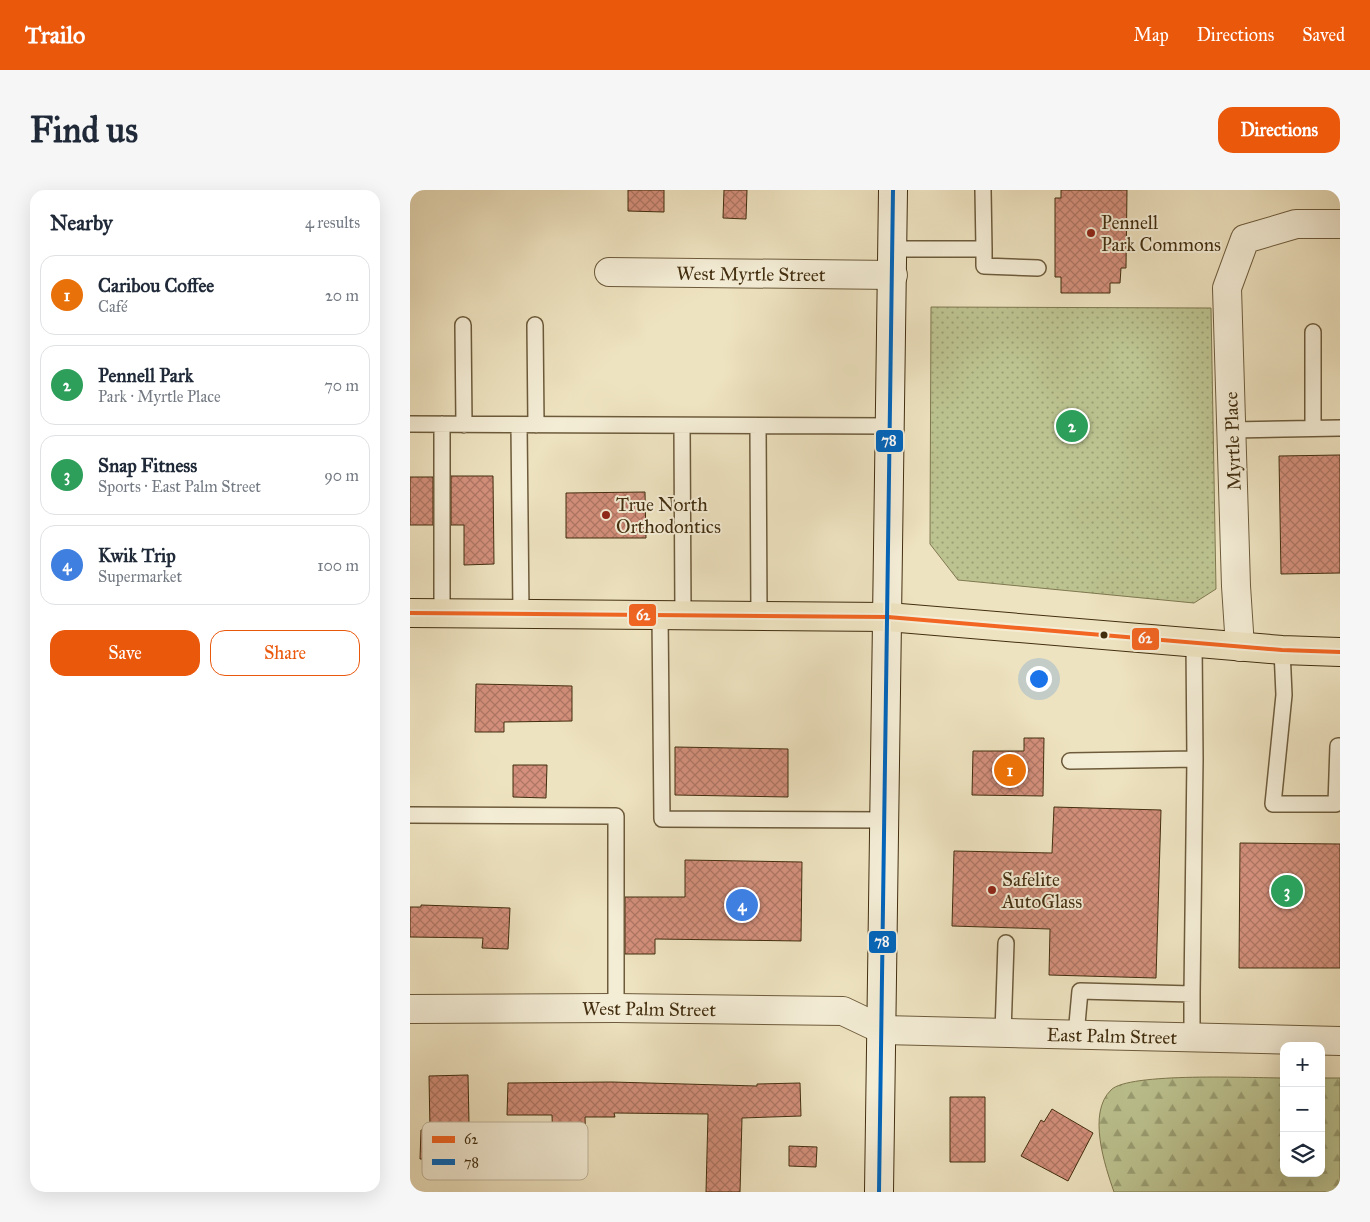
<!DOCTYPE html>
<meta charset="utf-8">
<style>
:root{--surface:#fff;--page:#f6f6f7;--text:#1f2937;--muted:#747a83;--line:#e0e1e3;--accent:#ea580c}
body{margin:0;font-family:"IM FELL Great Primer",serif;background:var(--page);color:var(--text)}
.controls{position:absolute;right:15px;bottom:15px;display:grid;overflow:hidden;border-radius:10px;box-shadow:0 5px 20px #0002}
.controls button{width:45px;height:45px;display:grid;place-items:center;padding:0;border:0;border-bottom:1px solid var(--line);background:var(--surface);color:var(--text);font:25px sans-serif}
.you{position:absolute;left:628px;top:488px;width:18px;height:18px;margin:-12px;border:4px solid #fff;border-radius:50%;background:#1a73e8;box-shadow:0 0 0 8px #1a73e833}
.badge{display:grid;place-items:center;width:32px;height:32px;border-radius:50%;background:var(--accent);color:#fff;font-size:16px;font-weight:700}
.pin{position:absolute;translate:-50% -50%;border:2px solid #fff;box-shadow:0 1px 5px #0006}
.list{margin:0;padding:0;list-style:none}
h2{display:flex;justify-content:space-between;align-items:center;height:65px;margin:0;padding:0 20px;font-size:21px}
h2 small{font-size:16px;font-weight:400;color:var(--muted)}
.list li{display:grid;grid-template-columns:32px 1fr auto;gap:15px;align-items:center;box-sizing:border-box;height:80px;margin:0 10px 10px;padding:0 10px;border:1px solid var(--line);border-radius:15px}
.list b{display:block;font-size:19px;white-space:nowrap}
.list p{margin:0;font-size:16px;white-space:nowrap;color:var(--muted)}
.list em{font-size:16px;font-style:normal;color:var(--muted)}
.actions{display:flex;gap:10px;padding:15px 20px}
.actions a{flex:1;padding:11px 0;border:1px solid var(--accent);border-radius:15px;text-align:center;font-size:18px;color:var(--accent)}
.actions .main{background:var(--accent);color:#fff}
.icon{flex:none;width:28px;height:28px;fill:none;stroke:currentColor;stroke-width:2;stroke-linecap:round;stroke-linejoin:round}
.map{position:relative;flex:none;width:930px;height:1002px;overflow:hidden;border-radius:15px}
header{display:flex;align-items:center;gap:30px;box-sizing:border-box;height:70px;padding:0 25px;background:var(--accent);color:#fff}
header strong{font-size:24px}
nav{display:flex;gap:28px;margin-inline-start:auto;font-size:18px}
.intro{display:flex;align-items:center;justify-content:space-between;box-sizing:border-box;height:120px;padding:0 30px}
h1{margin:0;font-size:35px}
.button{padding:12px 22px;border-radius:15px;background:var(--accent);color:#fff;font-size:18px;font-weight:700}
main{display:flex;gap:30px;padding:0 30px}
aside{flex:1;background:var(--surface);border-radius:15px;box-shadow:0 5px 20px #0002}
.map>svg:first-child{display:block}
.grass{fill:url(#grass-dots);stroke:#7f7850}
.forest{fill:url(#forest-firs);stroke:#7f7850}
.building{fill:url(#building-cross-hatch);stroke:#422e0f}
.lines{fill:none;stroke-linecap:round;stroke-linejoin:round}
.service-casing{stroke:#6d5b3b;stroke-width:18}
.minor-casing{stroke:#6d5b3b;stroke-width:30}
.tertiary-casing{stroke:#6d5b3b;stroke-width:30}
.secondary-casing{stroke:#422e0f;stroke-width:30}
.trunk-casing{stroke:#422e0f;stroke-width:30}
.service{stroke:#f4edd6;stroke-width:15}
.minor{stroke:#f4edd6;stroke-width:28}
.tertiary{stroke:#f4edd6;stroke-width:28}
.secondary{stroke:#f4edd6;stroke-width:28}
.trunk{stroke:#eee3c0;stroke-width:28}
.bus-1-casing{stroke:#f4edd6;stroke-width:8}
.bus-2-casing{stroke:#f4edd6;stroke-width:8}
.bus-1{stroke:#f26522;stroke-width:4}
.bus-2{stroke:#0065bd;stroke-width:4}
.poi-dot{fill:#8f2418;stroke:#f4edd6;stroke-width:2}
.bus-dot{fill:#422e0f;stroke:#f4edd6;stroke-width:2}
.labels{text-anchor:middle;stroke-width:4;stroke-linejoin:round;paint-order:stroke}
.poi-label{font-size:19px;fill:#422e0f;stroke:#f4edd6;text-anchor:start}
.street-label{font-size:19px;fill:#422e0f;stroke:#f4edd6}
.key{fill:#f4edd6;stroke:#bfb49a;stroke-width:1}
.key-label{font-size:14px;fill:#422e0f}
.line-badge{stroke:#f4edd6;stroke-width:2}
.badge-label{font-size:14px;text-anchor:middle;font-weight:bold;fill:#fff}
</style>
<header>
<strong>Trailo</strong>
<nav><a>Map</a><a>Directions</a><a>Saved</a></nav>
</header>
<div class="intro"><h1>Find us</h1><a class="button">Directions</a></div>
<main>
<aside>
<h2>Nearby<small>4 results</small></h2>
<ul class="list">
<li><span class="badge" style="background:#e8710a">1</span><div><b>Caribou Coffee</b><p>Café</p></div><em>20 m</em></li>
<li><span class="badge" style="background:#2e9e5b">2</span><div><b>Pennell Park</b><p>Park · Myrtle Place</p></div><em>70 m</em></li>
<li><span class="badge" style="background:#2e9e5b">3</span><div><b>Snap Fitness</b><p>Sports · East Palm Street</p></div><em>90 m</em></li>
<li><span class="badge" style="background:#3f7fe0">4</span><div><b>Kwik Trip</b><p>Supermarket</p></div><em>100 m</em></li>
</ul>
<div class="actions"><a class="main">Save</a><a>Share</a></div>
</aside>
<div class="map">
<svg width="930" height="1002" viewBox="0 0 930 1002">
<defs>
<pattern id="grass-dots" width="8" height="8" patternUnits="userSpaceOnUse" patternTransform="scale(1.25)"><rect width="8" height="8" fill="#bcc390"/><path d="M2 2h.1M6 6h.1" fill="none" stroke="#9a9f74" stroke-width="1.8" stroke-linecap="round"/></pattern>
<pattern id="forest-firs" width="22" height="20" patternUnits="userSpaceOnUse" patternTransform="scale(1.25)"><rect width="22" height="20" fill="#bcc390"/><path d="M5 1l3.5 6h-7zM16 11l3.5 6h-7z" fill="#9a9f74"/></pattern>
<pattern id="building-cross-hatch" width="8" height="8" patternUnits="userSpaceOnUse" patternTransform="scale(1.25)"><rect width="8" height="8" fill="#d4907c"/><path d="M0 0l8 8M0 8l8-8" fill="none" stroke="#ae7664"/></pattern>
</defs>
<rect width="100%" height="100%" fill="#eee3c0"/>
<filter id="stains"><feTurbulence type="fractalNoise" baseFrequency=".004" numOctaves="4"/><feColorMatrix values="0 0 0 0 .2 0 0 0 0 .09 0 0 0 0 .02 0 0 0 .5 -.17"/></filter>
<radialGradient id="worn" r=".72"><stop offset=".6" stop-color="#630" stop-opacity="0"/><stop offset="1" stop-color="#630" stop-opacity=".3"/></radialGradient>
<path class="grass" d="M521,117L801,118L806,399L784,413L548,390L520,354Z"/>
<path class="forest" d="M874,888V983H911V888H930V1002H704C695,976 677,923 701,900C718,882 844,888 874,888Z"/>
<path class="building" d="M218,0H254V22L218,21Z
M314,0H337L336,29L313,28Z
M651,0H717L716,78H711L710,93H700V103H651V87H645V8H651Z
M930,265V383L871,384L869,266Z
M41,286H83L84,374L54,375V335H41Z
M0,287H23V335H0Z
M235,302L236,348H156V303Z
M66,494L162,496V531L94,532V542H65Z
M614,548H634L633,606L562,605L563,561H614Z
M265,557L378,559V607L265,605Z
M103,575H137L136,608L103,607Z
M644,617L751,620L746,788L639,785L640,739L542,736L544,661L642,663Z
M830,653L930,654V778H829Z
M275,670L392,672L391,751L245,749V764H215V707H275Z
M11,715L100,718L98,759L72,758L73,748L0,747V717H11Z
M58,885L59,934L44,935L43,970L10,969L11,940H20L19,886Z
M202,892L347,896V894L390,893L391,926L332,928L330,1002H296L298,924L204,923L205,927H175L176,956L143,957L142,925H97L98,893Z
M540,907H575V972H540Z
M642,919L683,943L658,991L611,966L631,930L634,932Z
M379,956L407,957L406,977L379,976Z"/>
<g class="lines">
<g class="service-casing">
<path id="service" d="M483,59H574L573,0
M574,59V76L628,78
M53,135L54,235
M125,135L126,235
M903,142V238
M0,234L482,236
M32,234V423
M109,235L111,423
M272,236L273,424
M348,236L349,425
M822,240L930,238
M250,424L252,629L475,630
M872,460L874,505L863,614H926L928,556H930
M660,571L785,569
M0,625L206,626V818
M782,804L785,569L784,452
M593,843L596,753
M666,845L670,801L782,804V847"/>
</g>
<g class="minor-casing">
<g id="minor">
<path id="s1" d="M199,82L483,85"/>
<path d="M830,457L826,396L817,98L835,49L886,34H930"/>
<path id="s2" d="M0,819L206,818L433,821L473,840"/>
</g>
</g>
<g class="tertiary-casing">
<g id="tertiary">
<path id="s3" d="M473,840L930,851"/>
</g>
</g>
<g class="secondary-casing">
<path id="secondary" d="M469,1002L483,0"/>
</g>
<g class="trunk-casing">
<path id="trunk" d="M0,423L478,427L872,460L930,462"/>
</g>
<use href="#service" class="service"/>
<use href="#minor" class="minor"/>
<use href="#tertiary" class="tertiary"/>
<use href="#secondary" class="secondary"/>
<use href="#trunk" class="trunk"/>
<g class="bus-1-casing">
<path id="bus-1" d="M0,423L478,427L872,460L930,462"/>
</g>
<g class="bus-2-casing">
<path id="bus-2" d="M469,1002L483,0"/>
</g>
<use href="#bus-1" class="bus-1"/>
<use href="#bus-2" class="bus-2"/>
</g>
<g class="poi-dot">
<circle cx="681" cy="43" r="5"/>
<circle cx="196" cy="325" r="5"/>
<circle cx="582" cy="700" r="5"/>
</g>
<circle class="bus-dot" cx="694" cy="445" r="4.5"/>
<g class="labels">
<g class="poi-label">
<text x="691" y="39">Pennell<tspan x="691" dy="22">Park Commons</tspan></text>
<text x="206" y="321">True North<tspan x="206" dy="22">Orthodontics</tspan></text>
<text x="592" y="696">Safelite<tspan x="592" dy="22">AutoGlass</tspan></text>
</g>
<g class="street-label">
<text dy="7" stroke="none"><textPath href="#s1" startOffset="142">West Myrtle Street</textPath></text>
<text transform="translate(822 251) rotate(-92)" y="7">Myrtle Place</text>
<text dy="7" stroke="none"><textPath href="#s2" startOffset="239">West Palm Street</textPath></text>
<text dy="7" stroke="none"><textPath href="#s3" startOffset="229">East Palm Street</textPath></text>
</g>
</g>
<rect x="12" y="932" width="166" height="58" rx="8" class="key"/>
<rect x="22" y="946" width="23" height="7" fill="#f26522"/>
<rect x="22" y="969" width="23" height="6" fill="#0065bd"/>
<g class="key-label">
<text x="54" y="954">62</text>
<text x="54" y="977">78</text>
</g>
<g class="line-badge">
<rect x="465" y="239" width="29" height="24" rx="5" fill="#0065bd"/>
<rect x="218" y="413" width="29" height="24" rx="5" fill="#f26522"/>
<rect x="721" y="437" width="29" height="24" rx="5" fill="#f26522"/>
<rect x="458" y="740" width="29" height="24" rx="5" fill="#0065bd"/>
</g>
<g class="badge-label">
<text x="479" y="255">78</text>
<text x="233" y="430">62</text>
<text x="735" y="453">62</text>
<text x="472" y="756">78</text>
</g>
<rect width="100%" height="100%" filter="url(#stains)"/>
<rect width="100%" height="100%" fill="url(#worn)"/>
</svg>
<div class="controls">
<button>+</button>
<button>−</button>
<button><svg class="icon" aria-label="layers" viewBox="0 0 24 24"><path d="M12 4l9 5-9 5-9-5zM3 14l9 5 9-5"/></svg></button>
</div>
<div class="you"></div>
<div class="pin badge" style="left:600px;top:580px;background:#e8710a">1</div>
<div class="pin badge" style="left:662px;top:236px;background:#2e9e5b">2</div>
<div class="pin badge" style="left:877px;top:701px;background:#2e9e5b">3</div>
<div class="pin badge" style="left:332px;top:715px;background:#3f7fe0">4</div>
</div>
</main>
